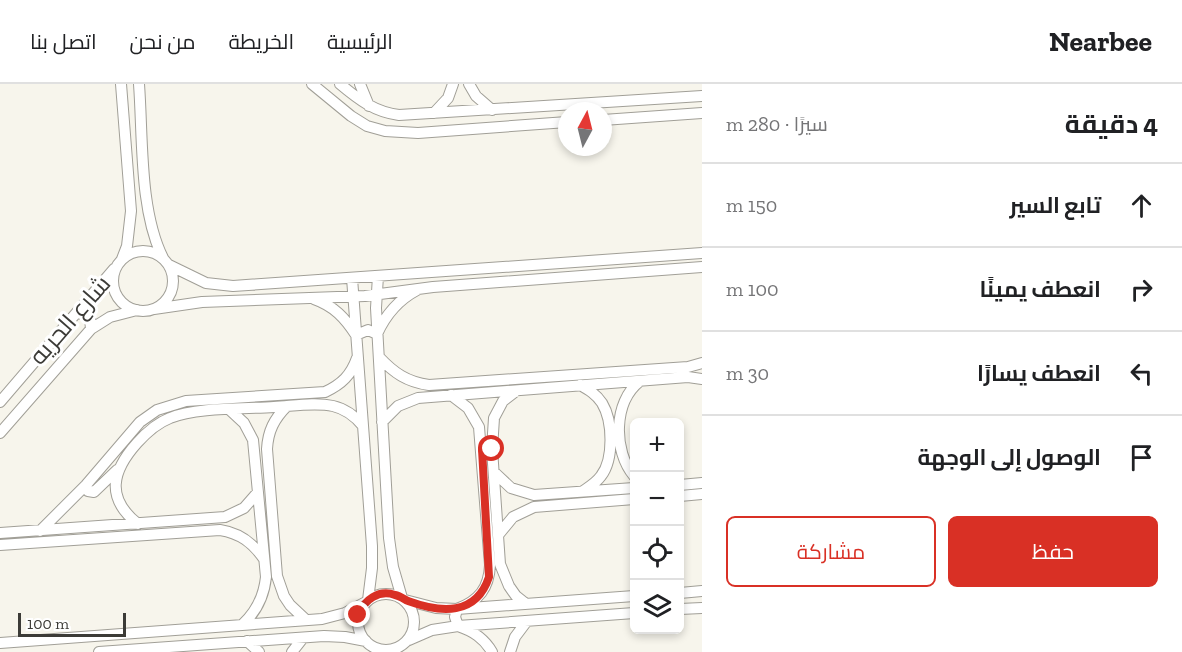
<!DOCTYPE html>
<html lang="ar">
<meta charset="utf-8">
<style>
:root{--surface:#fff;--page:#f2f2f2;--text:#202124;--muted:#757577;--line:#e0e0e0;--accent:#d93025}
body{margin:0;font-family:"Zilla Slab",Cairo,serif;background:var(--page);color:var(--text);direction:rtl}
.controls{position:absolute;right:18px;bottom:18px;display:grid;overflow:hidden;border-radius:9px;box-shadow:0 3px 9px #0003}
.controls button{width:54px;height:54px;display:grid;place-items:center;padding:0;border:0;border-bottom:2px solid var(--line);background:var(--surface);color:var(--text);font:30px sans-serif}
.compass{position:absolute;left:558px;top:18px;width:54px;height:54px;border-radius:50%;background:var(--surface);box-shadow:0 3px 9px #0003;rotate:7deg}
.scale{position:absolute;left:18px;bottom:15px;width:108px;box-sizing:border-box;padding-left:6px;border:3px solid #3c3b37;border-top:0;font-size:16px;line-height:21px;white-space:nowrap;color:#3c3b37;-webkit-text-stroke:4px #fff;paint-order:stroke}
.stop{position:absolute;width:18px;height:18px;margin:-14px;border:4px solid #d93025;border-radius:50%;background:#fff}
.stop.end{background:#d93025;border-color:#fff;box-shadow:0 2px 6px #0008}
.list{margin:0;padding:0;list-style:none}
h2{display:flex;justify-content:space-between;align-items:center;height:78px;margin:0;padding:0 24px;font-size:26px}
h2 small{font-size:20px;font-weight:400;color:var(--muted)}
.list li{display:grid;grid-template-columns:39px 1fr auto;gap:18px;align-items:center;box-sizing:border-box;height:84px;padding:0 24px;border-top:2px solid var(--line)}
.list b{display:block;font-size:22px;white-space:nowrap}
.list em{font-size:20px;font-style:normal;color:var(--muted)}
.actions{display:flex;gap:12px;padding:18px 24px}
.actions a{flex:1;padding:14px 0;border:2px solid var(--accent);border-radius:9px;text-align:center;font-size:21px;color:var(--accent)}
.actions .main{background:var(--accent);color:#fff}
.icon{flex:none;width:33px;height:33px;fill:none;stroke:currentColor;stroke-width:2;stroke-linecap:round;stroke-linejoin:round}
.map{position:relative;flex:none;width:702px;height:568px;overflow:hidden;direction:ltr}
header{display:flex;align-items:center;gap:36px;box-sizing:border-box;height:84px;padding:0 30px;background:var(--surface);border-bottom:2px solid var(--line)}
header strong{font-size:28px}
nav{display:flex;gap:33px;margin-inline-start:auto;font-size:21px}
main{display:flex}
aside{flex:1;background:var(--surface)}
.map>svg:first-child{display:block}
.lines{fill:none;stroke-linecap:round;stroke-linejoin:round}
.minor-casing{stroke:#a19f97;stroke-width:12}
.minor{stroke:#fff;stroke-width:10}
.route{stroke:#d93025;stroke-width:8}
.labels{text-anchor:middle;stroke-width:6;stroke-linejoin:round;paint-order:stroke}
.street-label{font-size:24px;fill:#3c3b37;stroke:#fff}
</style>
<header>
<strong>Nearbee</strong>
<nav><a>الرئيسية</a><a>الخريطة</a><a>من نحن</a><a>اتصل بنا</a></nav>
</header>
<main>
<aside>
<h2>4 دقيقة<small>سيرًا · 280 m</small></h2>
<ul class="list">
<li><svg class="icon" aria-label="ahead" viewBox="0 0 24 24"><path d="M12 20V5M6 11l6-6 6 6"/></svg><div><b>تابع السير</b></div><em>150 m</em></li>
<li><svg class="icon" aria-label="right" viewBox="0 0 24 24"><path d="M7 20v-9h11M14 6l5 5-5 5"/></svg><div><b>انعطف يمينًا</b></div><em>100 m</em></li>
<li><svg class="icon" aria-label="left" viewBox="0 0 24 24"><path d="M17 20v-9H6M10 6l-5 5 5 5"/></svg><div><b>انعطف يسارًا</b></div><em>30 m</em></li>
<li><svg class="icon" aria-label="arrive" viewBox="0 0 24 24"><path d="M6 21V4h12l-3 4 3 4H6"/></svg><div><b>الوصول إلى الوجهة</b></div></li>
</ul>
<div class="actions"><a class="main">حفظ</a><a>مشاركة</a></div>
</aside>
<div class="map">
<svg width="702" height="568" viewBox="0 0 702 568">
<rect width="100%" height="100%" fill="#f7f5ec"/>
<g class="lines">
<g class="minor-casing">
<path id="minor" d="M121,0L131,127L127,162L122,175
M139,0C143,53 139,126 163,174
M312,0L351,32L367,42L385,47L418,49L567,38
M340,0C359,16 375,28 399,31L702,12
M360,0L369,22
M469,0L476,12L492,26
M434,29L448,14L453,0
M603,36L702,29
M113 197a30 30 0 1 1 60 0a30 30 0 1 1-60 0Z
M169,181L206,199L233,202L702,169
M378,192L376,224L389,454L393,483L402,514
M352,194L372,462V484L368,516
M314,215C334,222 345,234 356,251L368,246L377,250C386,230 398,216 417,206
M154,225L202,218L365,212L433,203L702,183
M77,229L84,230L90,234L91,245
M379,273C394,289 407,298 429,301L688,283L702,279
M580,301C589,306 596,310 602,319C613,337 614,375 601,392C596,399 589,403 583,407
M516,307L503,317L494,334L492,365L500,480L509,502L516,512L526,520
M451,311L468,324L479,343L490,481C489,504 479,517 457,525L455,533L458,542C473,547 484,554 492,568
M0,318L114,185
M287,322C274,335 268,347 267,365L277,492L284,512L290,521L306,536
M230,326L244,339L253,356L266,493C264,512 257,527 243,540
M382,338L398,322L418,314L688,293L702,295
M0,349L91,245L110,233L137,226
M494,388L511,404L534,411L634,404
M634,392C613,367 613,318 640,297
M86,401L88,407L94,408L117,386
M680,401L702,399
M680,412L702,410
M138,440C105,414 112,387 137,359C146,349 157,339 170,334C196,323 244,325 274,323C293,322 315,318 333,322C346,325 355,332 363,342
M40,447L86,401L140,338L157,326L186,317L325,308C342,300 351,291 357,274
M0,449L225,433L244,424L258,408
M499,450L513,433L534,423L634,415
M0,461L220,446C240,449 253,459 264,475
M680,509L702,507
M358 538a28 28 0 1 1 56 0a28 28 0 1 1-56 0Z
M405,516L436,524L457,525L634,512
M680,525L702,524
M409,556L432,546L458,542L634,529
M247,557L259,568
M0,559L322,535L345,529L366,518
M99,568L324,552L345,553L366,557
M292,568L303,554
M510,568L515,553L527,537"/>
</g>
<use href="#minor" class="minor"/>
</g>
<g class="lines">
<path class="route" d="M358,531C364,516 379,505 395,511C400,512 404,515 408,517C441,529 476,532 489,493L482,365L487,363L492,365"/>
</g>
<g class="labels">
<g class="street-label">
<text transform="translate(70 236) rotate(-49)" y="8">شارع الحريه</text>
</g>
</g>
</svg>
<div class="controls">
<button>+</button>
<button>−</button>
<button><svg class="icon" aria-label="locate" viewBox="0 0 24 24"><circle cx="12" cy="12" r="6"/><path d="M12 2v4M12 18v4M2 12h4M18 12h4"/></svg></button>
<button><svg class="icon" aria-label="layers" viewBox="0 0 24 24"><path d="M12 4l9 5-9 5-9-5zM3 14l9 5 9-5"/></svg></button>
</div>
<svg class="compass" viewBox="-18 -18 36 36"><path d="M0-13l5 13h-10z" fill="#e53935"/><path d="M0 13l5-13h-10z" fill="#757577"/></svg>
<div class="scale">100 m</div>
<div class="stop" style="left:492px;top:365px"></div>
<div class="stop end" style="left:358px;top:531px"></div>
</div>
</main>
